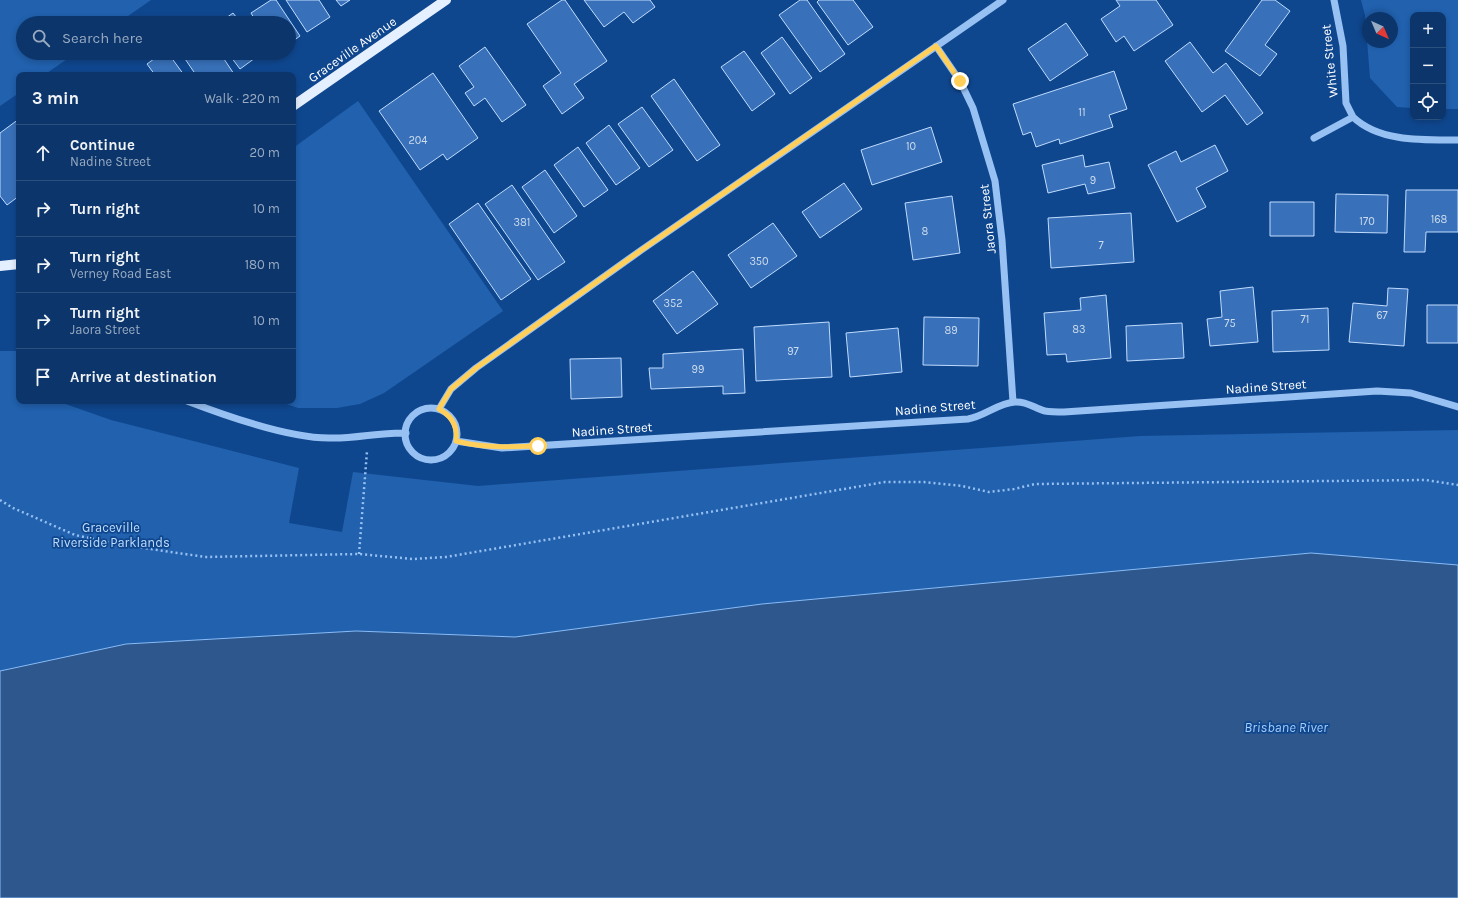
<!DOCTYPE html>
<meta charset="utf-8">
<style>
:root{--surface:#0b356b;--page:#143d71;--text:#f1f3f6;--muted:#9aabc1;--line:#2b507e}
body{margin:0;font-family:Karla,sans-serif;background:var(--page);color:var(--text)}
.controls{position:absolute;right:12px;top:12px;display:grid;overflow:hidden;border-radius:8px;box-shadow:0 2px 6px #0003}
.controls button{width:36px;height:36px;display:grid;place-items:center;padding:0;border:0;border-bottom:1px solid var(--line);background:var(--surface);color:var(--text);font:20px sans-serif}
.compass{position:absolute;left:1362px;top:12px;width:36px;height:36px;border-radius:50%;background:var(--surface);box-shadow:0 2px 6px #0003;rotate:136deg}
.stop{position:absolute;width:12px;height:12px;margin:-9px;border:3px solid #ffcf5a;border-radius:50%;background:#fff}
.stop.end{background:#ffcf5a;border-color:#fff;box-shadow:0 1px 4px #0008}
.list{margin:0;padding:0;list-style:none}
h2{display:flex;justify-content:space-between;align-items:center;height:52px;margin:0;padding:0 16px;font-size:17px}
h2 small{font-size:13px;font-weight:400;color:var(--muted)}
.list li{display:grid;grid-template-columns:26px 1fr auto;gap:12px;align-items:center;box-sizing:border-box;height:56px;padding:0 16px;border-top:1px solid var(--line)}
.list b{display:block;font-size:15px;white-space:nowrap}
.list p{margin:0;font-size:13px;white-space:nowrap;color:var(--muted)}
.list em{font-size:13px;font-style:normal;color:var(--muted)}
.icon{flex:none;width:22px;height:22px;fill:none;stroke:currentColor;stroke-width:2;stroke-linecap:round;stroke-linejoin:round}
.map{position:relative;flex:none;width:1458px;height:898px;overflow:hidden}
.search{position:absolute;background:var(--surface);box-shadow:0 2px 6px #0003;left:16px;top:16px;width:280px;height:44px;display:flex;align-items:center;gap:10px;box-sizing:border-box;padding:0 14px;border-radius:22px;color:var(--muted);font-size:15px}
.panel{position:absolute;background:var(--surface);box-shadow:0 2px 6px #0003;left:16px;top:72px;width:280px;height:332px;border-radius:8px}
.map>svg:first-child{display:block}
.green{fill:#2161ae;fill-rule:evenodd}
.water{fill:#2e578d;stroke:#89bcf7}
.building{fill:#3871b9;stroke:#c0dcfe}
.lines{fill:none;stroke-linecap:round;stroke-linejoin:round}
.path{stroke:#98c1f3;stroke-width:2.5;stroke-dasharray:2 3;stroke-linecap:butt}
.minor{stroke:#98c1f3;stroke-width:7}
.major{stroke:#e4efff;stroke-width:10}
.route{stroke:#ffcf5a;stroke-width:5}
.labels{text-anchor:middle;stroke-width:3.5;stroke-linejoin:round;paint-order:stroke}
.number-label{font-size:11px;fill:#cddcee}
.street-label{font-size:13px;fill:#fff;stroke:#0f478f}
.park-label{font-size:13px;fill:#c0dcfe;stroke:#0f478f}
.water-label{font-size:14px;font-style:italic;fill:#a4cbfa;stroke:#0f478f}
</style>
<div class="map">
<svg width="1458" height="898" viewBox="0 0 1458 898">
<rect width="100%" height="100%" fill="#0f478f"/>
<path class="green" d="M0,0H151L118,23H23V53H76L44,75H19V93L0,106Z
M1361,0H1458V109H1443V15H1413V108L1397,107L1370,78L1365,15ZM1368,18H1392V42H1368Z
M358,101L503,311L384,393L360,404L337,408H298L278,401H293V148Z
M0,351H19V401H57L111,420L299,468L289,523L342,532L353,472L478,486L1140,436L1458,430V565L1311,553L762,604L515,637L356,631L126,644L0,671Z"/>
<path class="water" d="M1311,553L1458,565V898H0V671L126,644L356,631L515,637L762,604Z"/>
<path class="building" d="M271,0H276L300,36L289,44V23H257L251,13Z
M286,0H319L330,17L307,32Z
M336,0H350L341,6Z
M562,0H565L607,61L574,84L584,98L562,114L543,86L561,73L527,24Z
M584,0H650L655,7L633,23L624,12L604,27Z
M800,0H807L845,54L820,72L779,15Z
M819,0H853L873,27L848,45L817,2Z
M1116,0H1156L1173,25L1134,51L1124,36L1116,42L1101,19L1120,6Z
M1262,0H1275L1290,11L1265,45L1277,54L1260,76L1225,51Z
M233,13L241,23H219Z
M1066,23L1088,55L1050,81L1028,49Z
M782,37L812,78L790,94L761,53Z
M1190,42L1213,73L1226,63L1263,113L1247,125L1225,95L1202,112L1165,61Z
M485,47L526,105L502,122L485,98L474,106L465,93L474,87L459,66Z
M744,51L775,94L752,111L721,67Z
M162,53H168L184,75H155L147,64Z
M181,53H220L234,74L196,75Z
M228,53H262L240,69Z
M1114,71L1127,109L1109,115L1113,127L1060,144L1059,139L1036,147L1031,132L1023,135L1013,104Z
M433,73L478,138L447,160L443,154L420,170L379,111Z
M674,79L720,145L697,161L651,96Z
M642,107L673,150L649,167L618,124Z
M19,119V196L7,205L0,196V133Z
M609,125L640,168L616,185L586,143Z
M931,127L942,162L872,185L861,150Z
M1215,145L1228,171L1196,188L1206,207L1177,222L1148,165L1176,151L1181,162Z
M578,147L608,190L584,207L554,165Z
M1083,155L1085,167L1109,162L1115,188L1088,194L1085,184L1048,193L1042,165Z
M545,170L577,216L554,233L522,187Z
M844,183L862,209L820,238L802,212Z
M512,185L565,262L538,280L485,204Z
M1406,190H1458V232H1426L1425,252H1404Z
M1336,194L1388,195L1387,233L1335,232Z
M952,196L960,253L913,260L905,203Z
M1270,202H1314V236H1270Z
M478,203L531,279L501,300L449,224Z
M1131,213L1134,262L1051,268L1048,218Z
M773,223L797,256L751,288L728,255Z
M693,271L718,304L677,334L653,301Z
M1253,287L1258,342L1210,346L1207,319L1222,317L1220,291Z
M1388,288L1408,289L1404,346L1349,342L1353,303L1387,306Z
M1106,295L1111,358L1067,362L1066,354L1047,355L1044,313L1081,310L1080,298Z
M1427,305H1458V343H1427Z
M1328,308L1329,350L1273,352L1272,311Z
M924,317L979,318L978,366L923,365Z
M829,322L832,377L756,381L754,327Z
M1182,323L1184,358L1127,361L1126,326Z
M898,328L902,372L850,377L846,333Z
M743,349L745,393L723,394V386L651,389L649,368H663V354Z
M621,358L622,397L571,399L570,359Z"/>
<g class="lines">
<path class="path" d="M0,500L13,508L75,535L117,544L205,557L359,554L413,559L446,557L885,482H924L962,486L989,492L1014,489L1035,484L1426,480L1458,485
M359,554L367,451"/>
<path class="minor" d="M1334,0L1343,46L1346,103L1353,117
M936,46L960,81L973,108L995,181L1002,240L1013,402
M1314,138L1353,117C1379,142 1423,140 1458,140
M187,401C226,416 288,438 329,438C355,439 380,432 406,433
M405 434a26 26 0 1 1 52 0a26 26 0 1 1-52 0Z
M439,409L451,389L476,368L640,251L1003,0
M456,441L502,448L968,419C985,416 998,403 1015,402C1027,401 1034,408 1045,411C1051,412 1058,412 1064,412L1377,391L1411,393L1458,407"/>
<path class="major" d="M293,106L446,0
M0,266L19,264"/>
</g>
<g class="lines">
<path class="route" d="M538,446C510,447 483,448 456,441C458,426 452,416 439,409L451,389L476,368L640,251L936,46L960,81"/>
</g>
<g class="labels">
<g class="number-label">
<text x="1082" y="116">11</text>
<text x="418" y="144">204</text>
<text x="911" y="150">10</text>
<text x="1093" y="184">9</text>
<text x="1439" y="223">168</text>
<text x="1367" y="225">170</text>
<text x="522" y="226">381</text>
<text x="925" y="235">8</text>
<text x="1101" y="249">7</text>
<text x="759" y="265">350</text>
<text x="673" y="307">352</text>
<text x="1382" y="319">67</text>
<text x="1305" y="323">71</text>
<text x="1230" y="327">75</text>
<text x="1079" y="333">83</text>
<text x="951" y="334">89</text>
<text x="793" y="355">97</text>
<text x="698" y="373">99</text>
</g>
<g class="street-label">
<text transform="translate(352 49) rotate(-35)" y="5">Graceville Avenue</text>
<text transform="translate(1329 61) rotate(-96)" y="5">White Street</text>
<text transform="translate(987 219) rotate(-96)" y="5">Jaora Street</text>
<text transform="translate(1266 386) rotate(-4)" y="5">Nadine Street</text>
<text transform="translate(935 407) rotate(-5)" y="5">Nadine Street</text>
<text transform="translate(612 429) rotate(-4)" y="5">Nadine Street</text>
</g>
<g class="park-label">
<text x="111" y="532">Graceville<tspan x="111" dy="15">Riverside Parklands</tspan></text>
</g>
<g class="water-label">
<text x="1286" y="732">Brisbane River</text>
</g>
</g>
</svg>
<div class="controls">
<button>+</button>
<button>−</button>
<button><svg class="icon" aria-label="locate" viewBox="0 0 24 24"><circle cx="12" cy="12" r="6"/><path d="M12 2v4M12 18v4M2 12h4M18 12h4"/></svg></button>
</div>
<svg class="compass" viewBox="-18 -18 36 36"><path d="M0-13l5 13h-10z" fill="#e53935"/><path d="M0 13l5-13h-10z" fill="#9aabc1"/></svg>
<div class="stop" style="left:538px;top:446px"></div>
<div class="stop end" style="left:960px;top:81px"></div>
<div class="search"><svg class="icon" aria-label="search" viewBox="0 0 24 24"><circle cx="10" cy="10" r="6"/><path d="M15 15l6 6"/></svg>Search here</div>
<section class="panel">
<h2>3 min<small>Walk · 220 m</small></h2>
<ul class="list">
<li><svg class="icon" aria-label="ahead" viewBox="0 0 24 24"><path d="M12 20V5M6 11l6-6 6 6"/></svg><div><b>Continue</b><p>Nadine Street</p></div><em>20 m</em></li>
<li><svg class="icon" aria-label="right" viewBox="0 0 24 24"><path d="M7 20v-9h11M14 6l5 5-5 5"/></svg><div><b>Turn right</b></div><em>10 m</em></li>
<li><svg class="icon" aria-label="right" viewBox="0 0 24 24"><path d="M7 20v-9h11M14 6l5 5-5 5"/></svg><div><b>Turn right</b><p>Verney Road East</p></div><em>180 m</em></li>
<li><svg class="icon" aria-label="right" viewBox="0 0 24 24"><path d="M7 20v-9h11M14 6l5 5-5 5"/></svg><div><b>Turn right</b><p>Jaora Street</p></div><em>10 m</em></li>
<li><svg class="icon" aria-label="arrive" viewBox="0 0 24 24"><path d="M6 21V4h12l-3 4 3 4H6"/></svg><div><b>Arrive at destination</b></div></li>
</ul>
</section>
</div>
